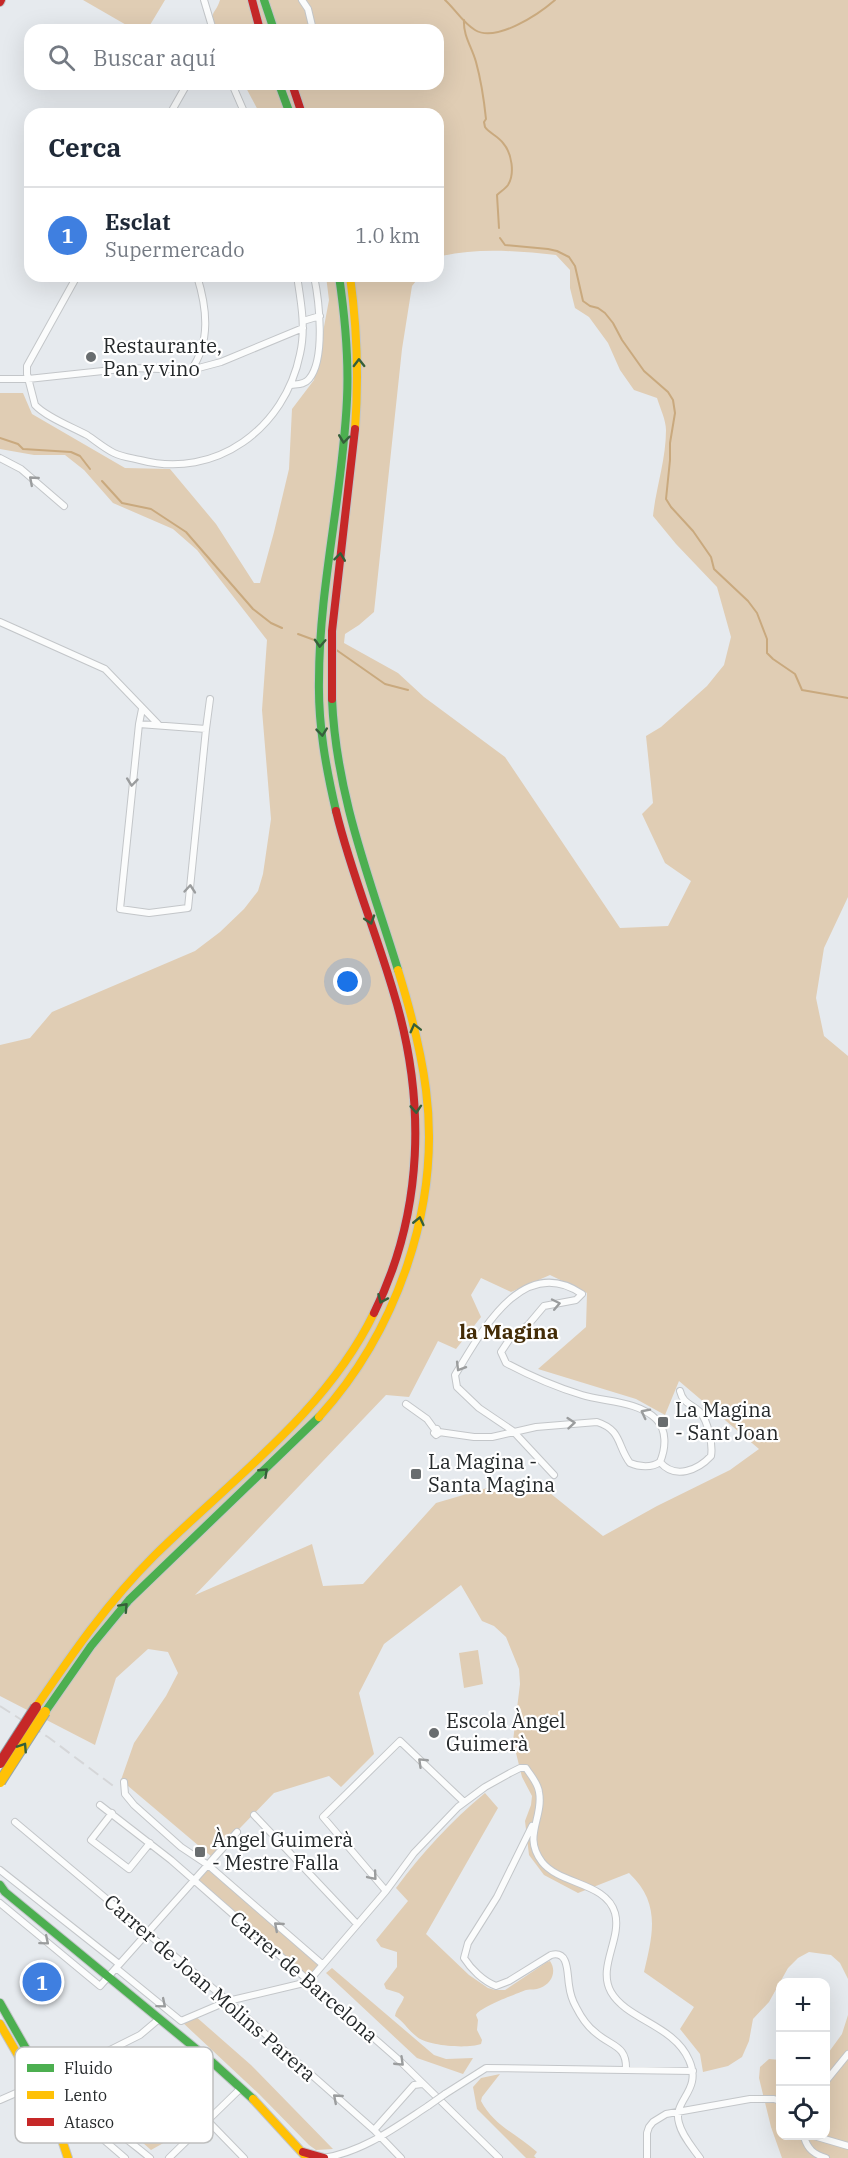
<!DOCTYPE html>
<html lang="es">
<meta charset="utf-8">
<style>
:root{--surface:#fff;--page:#f2f2f3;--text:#1f2937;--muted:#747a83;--line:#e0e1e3;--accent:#696d6f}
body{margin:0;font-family:"IBM Plex Serif",serif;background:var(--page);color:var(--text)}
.controls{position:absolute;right:18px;bottom:18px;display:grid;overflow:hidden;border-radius:12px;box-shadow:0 6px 24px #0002}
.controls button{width:54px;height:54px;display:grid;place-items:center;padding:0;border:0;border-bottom:2px solid var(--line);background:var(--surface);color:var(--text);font:30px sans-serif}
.you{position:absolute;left:348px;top:982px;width:21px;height:21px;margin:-15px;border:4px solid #fff;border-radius:50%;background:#1a73e8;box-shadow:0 0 0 9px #1a73e833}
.badge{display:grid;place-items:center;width:39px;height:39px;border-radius:50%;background:var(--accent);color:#fff;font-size:20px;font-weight:700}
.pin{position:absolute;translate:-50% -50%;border:3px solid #fff;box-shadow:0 2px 6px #0006}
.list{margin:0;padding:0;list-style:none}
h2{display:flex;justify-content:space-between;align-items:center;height:78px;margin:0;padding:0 24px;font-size:26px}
h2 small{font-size:20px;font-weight:400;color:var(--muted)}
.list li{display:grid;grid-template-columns:39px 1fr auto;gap:18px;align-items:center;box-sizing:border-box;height:96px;padding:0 24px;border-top:2px solid var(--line)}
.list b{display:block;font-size:22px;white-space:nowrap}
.list p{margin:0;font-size:20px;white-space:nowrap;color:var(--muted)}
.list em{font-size:20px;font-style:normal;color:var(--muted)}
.icon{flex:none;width:33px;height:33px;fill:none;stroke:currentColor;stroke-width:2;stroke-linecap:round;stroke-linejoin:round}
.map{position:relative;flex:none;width:848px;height:2158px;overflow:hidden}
.search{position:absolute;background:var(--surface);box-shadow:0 6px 24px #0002;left:24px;top:24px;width:420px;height:66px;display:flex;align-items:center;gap:15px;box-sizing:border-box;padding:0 21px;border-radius:18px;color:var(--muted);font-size:22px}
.panel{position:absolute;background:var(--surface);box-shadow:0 6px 24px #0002;left:24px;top:108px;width:420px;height:174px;border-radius:18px}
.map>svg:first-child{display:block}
.green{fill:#e0cdb4;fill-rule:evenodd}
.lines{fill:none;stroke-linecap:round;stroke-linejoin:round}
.stream{stroke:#c9a97e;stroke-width:2}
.street-casing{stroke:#c3c6c9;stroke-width:8}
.fast-casing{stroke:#c3c6c9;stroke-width:10}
.slow-casing{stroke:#c3c6c9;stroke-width:10}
.jam-casing{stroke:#c3c6c9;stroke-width:10}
.street{stroke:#fbfcfc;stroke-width:6}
.fast{stroke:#4caf50;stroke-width:8}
.slow{stroke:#ffc107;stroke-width:8}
.jam{stroke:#c62828;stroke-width:8}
.rail{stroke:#d5d6d8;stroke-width:2;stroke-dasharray:12 6;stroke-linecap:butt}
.street-bridge-casing{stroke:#c3c6c9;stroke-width:8;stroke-linecap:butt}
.slow-bridge-casing{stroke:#93a3ab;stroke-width:12;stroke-linecap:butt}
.jam-bridge-casing{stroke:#93a3ab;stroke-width:12;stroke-linecap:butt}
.street-bridge{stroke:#fbfcfc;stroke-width:6}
.slow-bridge{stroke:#ffc107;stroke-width:10}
.jam-bridge{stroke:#c62828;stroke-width:10}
.oneway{stroke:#355f3a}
.oneway2{stroke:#9b9d9e}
.poi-dot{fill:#696d6f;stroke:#fff;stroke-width:2}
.labels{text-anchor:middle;stroke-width:4.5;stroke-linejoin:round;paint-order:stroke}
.poi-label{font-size:20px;fill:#25292b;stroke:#fff;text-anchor:start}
.street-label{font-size:20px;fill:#25292b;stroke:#fff}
.neighbourhood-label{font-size:21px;font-weight:bold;fill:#432c07;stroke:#fff}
.key{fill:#fff;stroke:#bebfbf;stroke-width:1.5}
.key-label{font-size:16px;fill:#25292b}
</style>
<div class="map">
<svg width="848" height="2158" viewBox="0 0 848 2158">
<rect width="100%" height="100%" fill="#e6eaee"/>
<path class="green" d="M83,0H165L147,30H135Z
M220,0H848V897L824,948L816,998L824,1036L848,1056V1979L840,1963L831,1955L809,1952L798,1958L788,1968L769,2002L753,2019L749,2041L742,2057L728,2066L703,2072L700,2054L680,2029L694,2007L644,1972C653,1934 661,1903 629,1873L578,1893L544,1875L529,1855L525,1821L531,1805L532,1796L522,1777L513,1741L520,1684L519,1669L506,1637L494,1626L482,1621L461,1585L384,1644L359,1693L374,1754L341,1787L329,1776L274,1793L212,1857L121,1780L134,1743L166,1696L178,1673L168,1652L148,1649L116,1678L95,1745L0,1696V1045L30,1038L52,1012L195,951L220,932L244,909L258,891L263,874L271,819L262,710L267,640L197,550L173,529L113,503L84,470L65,455H34L0,449V393H23L32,414L125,468L170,469L216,524L254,583H260L274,532L289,469L292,409L314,380L329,300L326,276H420L412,286L402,349L374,612L359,625L345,634L344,643L398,673L424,697L505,757L620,928L668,926L691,881L665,863L642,814L653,803L646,736L661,727L707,686L724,665L731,637L717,587L676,544L653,516C656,487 666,460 666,430C666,420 660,408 657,398L634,390L620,370L608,343L589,317L575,308L570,288V270L556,255C517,251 477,247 438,257V114H260L244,84H438V30H217C208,10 215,16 220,0ZM550,1275L587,1293L586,1327L538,1369L636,1399L665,1415L679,1381L759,1449L730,1470L657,1506L603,1536L550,1493L494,1486L436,1503L363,1584L323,1586L312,1544L195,1595L386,1395L409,1397L438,1341L456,1349L481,1317L471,1295L481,1278L511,1292Z
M478,1650L483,1684L464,1688L459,1653Z
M485,1793L498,1808L426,1934L469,1975L488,1988L495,1990H505L547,1962L550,1961C557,1971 552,1984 540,1988C536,1990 531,1989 526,1990C516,1994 480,2007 476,2015L478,2020L477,2030L482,2040L481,2044C467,2049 426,2046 416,2036C408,2030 404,2022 395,2016C396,2009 402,2004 404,1997L399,1993L386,1989L384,1984L397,1967V1952L381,1947L376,1940L408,1901L396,1888C422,1853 451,1821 485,1793Z
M208,1865L319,1966L308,1980L194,1881Z
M332,1968L434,2055L446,2059L473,2058L463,2074L417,2058L326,1973Z
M194,2015L251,2065L333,2149L316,2150L309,2145L259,2094L181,2021Z
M848,2015V2158H782L771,2127L759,2078L760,2067L769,2059L780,2060V2136H826V2056L842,2034Z
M500,2074L482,2097L481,2101C494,2126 517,2134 537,2152L534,2156L536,2158H526L477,2109L473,2087L481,2078Z
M138,2116L167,2141L151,2150L118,2121Z"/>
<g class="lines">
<path class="stream" d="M445,0C455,9 463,23 475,30C496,43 539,14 555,0
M464,20C463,36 472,47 476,62C481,80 484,100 486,119L484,122L485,127C489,133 498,136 503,143C512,153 515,174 508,185C505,189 500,192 497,195L499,228
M500,238L505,245L548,249L557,251L569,257L575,266L583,301L590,306L598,308L605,313L613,323L622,340L644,371L668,392L673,400L675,413L670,443V460L666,499L671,507L693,531L711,557L714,569L748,601L757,613L767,639V653L773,659L795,674L802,690L848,698
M0,438L18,444L23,449L71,452L80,456L90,469
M102,481L122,503L151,509L186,532L253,609L271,623L282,628
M298,634L317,641
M335,649L385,684L408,690"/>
<g class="street-casing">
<path id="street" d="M204,0L213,30
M302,0L308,9L313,30
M232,84L245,114
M170,114L187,84
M77,276L27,366V374L35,405C46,417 72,427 87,435C96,441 104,448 114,453C122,457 132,458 140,460C216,480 285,428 300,354C306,328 301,302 297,276
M303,321L320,316
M191,370C211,342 207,308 197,276
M0,379H28L131,368L191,370L221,362L303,328
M291,385C297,384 304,385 309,379C326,359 319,300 314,276
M0,458L21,469L64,506
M0,622L105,669L158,724
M139,724L206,729L188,908L149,913L120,909L139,724L142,709
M206,729L210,699
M406,1404L427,1419L435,1430
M437,1429L439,1433L436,1435L434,1433Z
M439,1432L474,1437H492L536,1427L597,1422C622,1430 617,1446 630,1463C639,1467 652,1468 660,1462
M660,1462C675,1480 698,1470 711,1456C713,1445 708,1421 700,1412C692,1404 683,1404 680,1391
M554,1475L513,1431L479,1408L457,1387L455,1375C481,1333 522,1253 582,1294L576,1300L544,1306L528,1325L509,1340L501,1352L506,1363C530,1376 556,1387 582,1395C605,1402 638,1401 656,1419C667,1430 666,1448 660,1462
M124,1782L125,1794L134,1805L181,1847L208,1865L322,1964
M100,1805L171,1860L400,2061L499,2158
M112,1813L91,1840L129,1869L150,1843
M254,1815L357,1924
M15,1822L228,2001L374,2130L401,2158
M532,1826L497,1897L468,1943L464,1958C471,1969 483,1981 496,1986L509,1981L551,1955C569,1950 567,1973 569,1985C570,1993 572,2000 576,2007C581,2017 588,2027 596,2033C612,2047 627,2045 626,2070
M0,1870L119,1964
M386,1891L323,1817L400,1741L464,1802
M0,1903L100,1986L237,1832
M116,1968L181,2021L228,2001L308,1982
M308,1982L386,1891L414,1853L458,1807L485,1787L510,1773L520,1768H526C531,1776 538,1783 539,1792C544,1818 522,1836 542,1862C560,1885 606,1882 615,1913C622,1939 597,1967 611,1992C627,2020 674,2025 689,2060C703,2091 672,2100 679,2123C682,2136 693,2148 700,2158
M119,2047L208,2121L244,2158
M79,2066C79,2075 76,2086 79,2094C86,2109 136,2146 150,2158
M51,2072L68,2071
M826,2081L848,2054
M52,2082L68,2071L140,2035L159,2019
M445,2094L486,2068L693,2071
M0,2100L32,2086
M57,2124L65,2130L97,2134L125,2158
M374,2130L414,2085L422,2084
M814,2136L848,2146
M804,2137C808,2150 814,2154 826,2158
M169,2158L241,2088
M323,2158C363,2152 396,2127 428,2106
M647,2158V2133L649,2127L653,2122L666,2114L750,2099H774L780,2101"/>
</g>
<g class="fast-casing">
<path id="fast" d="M264,0L274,30
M279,84L290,114
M332,699C336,795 370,879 398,970
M336,811C326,768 318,725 319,680C319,586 343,493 347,399C349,358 345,317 339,276
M45,1712L91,1646L129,1600L319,1417
M0,1885L5,1892L212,2062L253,2099
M0,2003L29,2054L44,2067"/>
</g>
<g class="slow-casing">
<path id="slow" d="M350,276C357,327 359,377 355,429
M319,1417C397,1331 441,1206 426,1090C421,1049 410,1009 398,970
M36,1707C72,1654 108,1602 154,1556C231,1480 326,1412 374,1313
M0,2024L30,2076
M30 2079a11 11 0 1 1 22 0a11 11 0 1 1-22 0Z
M50,2086L53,2113L68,2158
M253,2099L307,2158"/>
</g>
<g class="jam-casing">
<path id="jam" d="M252,0L260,30
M0,2L1,0
M292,84L302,114
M332,699V631L355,429
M336,811C351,873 376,932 394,994C426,1100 424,1212 374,1313
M303,2152L324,2158"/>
</g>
<use href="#street" class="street"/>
<use href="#fast" class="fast"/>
<use href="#slow" class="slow"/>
<use href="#jam" class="jam"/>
<path class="rail" d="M0,1706L48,1737L116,1788"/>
<g class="street-bridge-casing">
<path id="street-bridge" d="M428,2106L445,2094"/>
</g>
<g class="slow-bridge-casing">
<path id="slow-bridge" d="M0,1782L45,1712"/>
</g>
<g class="jam-bridge-casing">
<path id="jam-bridge" d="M0,1763L36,1707"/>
</g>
<use href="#street-bridge" class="street-bridge"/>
<use href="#slow-bridge" class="slow-bridge"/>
<use href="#jam-bridge" class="jam-bridge"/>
</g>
<defs><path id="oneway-chevron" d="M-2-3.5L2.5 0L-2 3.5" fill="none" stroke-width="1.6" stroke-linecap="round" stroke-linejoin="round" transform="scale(1.5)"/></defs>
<g class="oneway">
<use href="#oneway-chevron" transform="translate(359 363) rotate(-91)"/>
<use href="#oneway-chevron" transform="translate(344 439) rotate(97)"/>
<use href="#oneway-chevron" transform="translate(340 557) rotate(-83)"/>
<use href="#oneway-chevron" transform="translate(320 643) rotate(93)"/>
<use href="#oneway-chevron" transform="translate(322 732) rotate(84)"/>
<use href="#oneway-chevron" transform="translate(370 920) rotate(72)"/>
<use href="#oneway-chevron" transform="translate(415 1028) rotate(-104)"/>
<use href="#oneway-chevron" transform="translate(416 1109) rotate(86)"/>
<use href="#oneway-chevron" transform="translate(419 1221) rotate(-77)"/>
<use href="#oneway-chevron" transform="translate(382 1299) rotate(114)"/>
<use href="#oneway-chevron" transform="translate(264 1472) rotate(-43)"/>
<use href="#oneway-chevron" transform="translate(124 1607) rotate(-47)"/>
<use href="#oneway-chevron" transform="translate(23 1747) rotate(-57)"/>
</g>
<g class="oneway2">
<use href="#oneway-chevron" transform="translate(33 480) rotate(-139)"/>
<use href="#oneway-chevron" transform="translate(132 782) rotate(96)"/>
<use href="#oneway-chevron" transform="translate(190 889) rotate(-85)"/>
<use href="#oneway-chevron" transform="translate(556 1304) rotate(-12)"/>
<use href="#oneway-chevron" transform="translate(460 1367) rotate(121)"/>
<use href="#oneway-chevron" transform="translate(645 1413) rotate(-153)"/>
<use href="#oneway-chevron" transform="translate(571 1423) rotate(-5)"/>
<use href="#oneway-chevron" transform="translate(422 1762) rotate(-136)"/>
<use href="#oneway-chevron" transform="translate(373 1876) rotate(50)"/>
<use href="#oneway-chevron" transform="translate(278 1926) rotate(-139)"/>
<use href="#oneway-chevron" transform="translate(45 1941) rotate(40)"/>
<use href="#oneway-chevron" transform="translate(162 2004) rotate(40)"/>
<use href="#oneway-chevron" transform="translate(400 2062) rotate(44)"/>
<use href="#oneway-chevron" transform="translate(337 2098) rotate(-139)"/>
</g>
<g class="poi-dot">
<circle cx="91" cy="357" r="6"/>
<rect x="657" y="1416" width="12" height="12" rx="3"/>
<rect x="410" y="1468" width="12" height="12" rx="3"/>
<circle cx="434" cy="1733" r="6"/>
<rect x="194" y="1846" width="12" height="12" rx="3"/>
</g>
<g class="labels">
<g class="poi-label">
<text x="103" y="353">Restaurante,<tspan x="103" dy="23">Pan y vino</tspan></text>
<text x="675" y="1417">La Magina<tspan x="675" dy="23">- Sant Joan</tspan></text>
<text x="428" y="1469">La Magina -<tspan x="428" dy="23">Santa Magina</tspan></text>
<text x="446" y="1728">Escola Àngel<tspan x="446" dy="23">Guimerà</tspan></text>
<text x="212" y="1847">Àngel Guimerà<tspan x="212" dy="23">- Mestre Falla</tspan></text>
</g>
<g class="street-label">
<text transform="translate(304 1977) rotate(41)" y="7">Carrer de Barcelona</text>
<text transform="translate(210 1988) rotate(41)" y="7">Carrer de Joan Molins Parera</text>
</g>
<g class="neighbourhood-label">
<text x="509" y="1339">la Magina</text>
</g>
</g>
<rect x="15" y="2047" width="198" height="96" rx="9" class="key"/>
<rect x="27" y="2064" width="27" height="8" fill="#4caf50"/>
<rect x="27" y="2091" width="27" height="8" fill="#ffc107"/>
<rect x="27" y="2118" width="27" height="8" fill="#c62828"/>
<g class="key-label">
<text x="64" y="2074">Fluido</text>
<text x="64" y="2101">Lento</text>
<text x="64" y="2128">Atasco</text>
</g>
</svg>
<div class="controls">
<button>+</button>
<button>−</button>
<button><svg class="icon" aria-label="locate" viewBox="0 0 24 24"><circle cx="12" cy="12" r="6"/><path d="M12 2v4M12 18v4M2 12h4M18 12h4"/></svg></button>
</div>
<div class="you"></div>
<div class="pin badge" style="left:42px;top:1982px;background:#3f7fe0">1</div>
<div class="search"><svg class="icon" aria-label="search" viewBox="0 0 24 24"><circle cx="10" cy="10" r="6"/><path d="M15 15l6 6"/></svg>Buscar aquí</div>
<section class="panel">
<h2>Cerca<small></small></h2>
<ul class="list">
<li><span class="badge" style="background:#3f7fe0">1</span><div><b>Esclat</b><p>Supermercado</p></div><em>1.0 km</em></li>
</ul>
</section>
</div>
